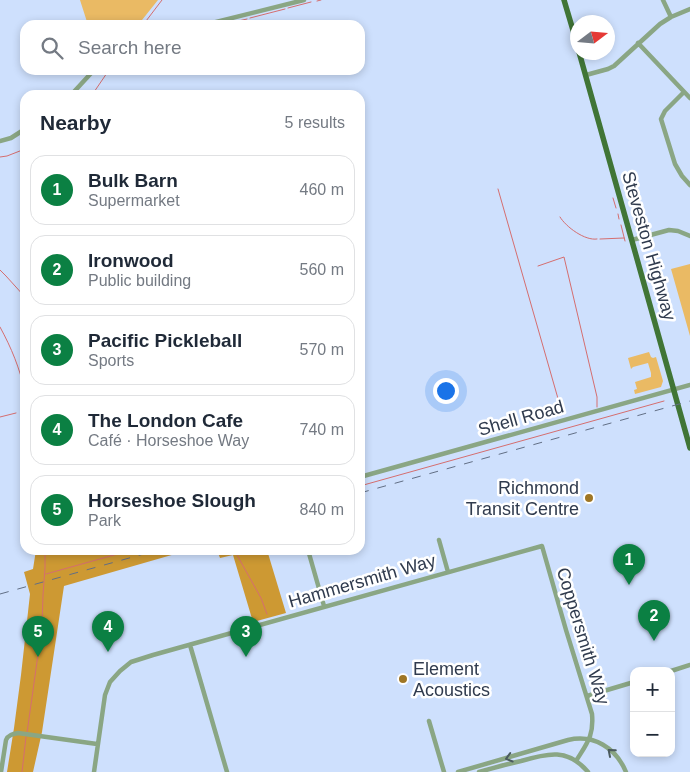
<!DOCTYPE html>
<meta charset="utf-8">
<style>
:root{--surface:#fff;--page:#f6f6f7;--text:#1f2937;--muted:#747a83;--line:#e0e1e3;--accent:#0b8043}
body{margin:0;font-family:Arial,sans-serif;background:var(--page);color:var(--text)}
.controls{position:absolute;right:15px;bottom:15px;display:grid;overflow:hidden;border-radius:10px;box-shadow:0 2px 8px #0003}
.controls button{width:45px;height:45px;display:grid;place-items:center;padding:0;border:0;border-bottom:1px solid var(--line);background:var(--surface);color:var(--text);font:25px sans-serif}
.compass{position:absolute;left:570px;top:15px;width:45px;height:45px;border-radius:50%;background:var(--surface);box-shadow:0 2px 8px #0003;rotate:74deg}
.you{position:absolute;left:445px;top:390px;width:18px;height:18px;margin:-12px;border:4px solid #fff;border-radius:50%;background:#1a73e8;box-shadow:0 0 0 8px #1a73e833}
.badge{display:grid;place-items:center;width:32px;height:32px;border-radius:50%;background:var(--accent);color:#fff;font-size:16px;font-weight:700}
.pin{position:absolute;translate:-50% -41px;filter:drop-shadow(0 1px 2px #0008)}
.pin::after{content:'';position:absolute;top:26px;width:18px;height:15px;background:inherit;clip-path:polygon(0 0,100% 0,50% 100%)}
.list{margin:0;padding:0;list-style:none}
h2{display:flex;justify-content:space-between;align-items:center;height:65px;margin:0;padding:0 20px;font-size:21px}
h2 small{font-size:16px;font-weight:400;color:var(--muted)}
.list li{display:grid;grid-template-columns:32px 1fr auto;gap:15px;align-items:center;box-sizing:border-box;height:70px;margin:0 10px 10px;padding:0 10px;border:1px solid var(--line);border-radius:15px}
.list b{display:block;font-size:19px;white-space:nowrap}
.list p{margin:0;font-size:16px;white-space:nowrap;color:var(--muted)}
.list em{font-size:16px;font-style:normal;color:var(--muted)}
.icon{flex:none;width:28px;height:28px;fill:none;stroke:currentColor;stroke-width:2;stroke-linecap:round;stroke-linejoin:round}
.map{position:relative;flex:none;width:690px;height:772px;overflow:hidden}
.search{position:absolute;background:var(--surface);box-shadow:0 2px 8px #0003;left:20px;top:20px;width:345px;height:55px;display:flex;align-items:center;gap:12px;box-sizing:border-box;padding:0 18px;border-radius:15px;color:var(--muted);font-size:19px}
.panel{position:absolute;background:var(--surface);box-shadow:0 2px 8px #0003;left:20px;top:90px;width:345px;height:465px;border-radius:15px}
.map>svg:first-child{display:block}
.green{fill:#eaba64}
.forest{fill:#cd9933}
.lines{fill:none;stroke-linecap:round;stroke-linejoin:round}
.stream{stroke:#d56e6f;stroke-width:1}
.minor{stroke:#8aa684;stroke-width:4.5}
.major{stroke:#407536;stroke-width:5.5}
.rail{stroke:#626f85;stroke-width:1;stroke-dasharray:9 9;stroke-linecap:butt}
.oneway{stroke:#4b5b5e}
.poi-dot{fill:#9f7625;stroke:#fff;stroke-width:2}
.labels{text-anchor:middle;stroke-width:5;stroke-linejoin:round;paint-order:stroke}
.street-label{font-size:18px;fill:#303b4e;stroke:#fff}
.poi-label{font-size:18px;fill:#303b4e;stroke:#fff;text-anchor:end}
</style>
<div class="map">
<svg width="690" height="772" viewBox="0 0 690 772">
<rect width="100%" height="100%" fill="#cee0fd"/>
<path class="green" d="M80,0H158L138,25H88Z
M690,264V336L671,269Z
M649,352L651,357L653,358L656,357L663,381L661,387L635,394L634,390L637,389L635,382L651,377V373L648,363L633,367L631,369L628,358Z"/>
<path class="forest" d="M36,550H189L64,586L42,732L33,772H7L14,728L21,675L30,594L24,572L33,569Z
M217,550H267L286,613L253,622L233,555L220,558Z"/>
<g class="lines">
<path class="stream" d="M317,1L321,0
M288,8L311,2
M250,18L285,9
M143,25L162,0
M221,25L247,19
M92,95L109,70
M0,157L7,156L25,149
M498,189L561,409
M613,198L616,208
M618,214L619,219
M560,217C566,227 585,241 597,239
M621,225L625,241
M600,239L624,238
M538,266L564,257L597,397V407
M0,270L6,276L25,297
M0,327C12,349 19,367 25,391
M0,417L16,413
M360,486L664,401
M233,550L237,555L261,598L267,614
M46,574L132,550
M27,733L42,626L43,595L45,568V550
M22,772L26,737"/>
<path class="minor" d="M663,0L671,17
M204,25L304,0
M638,43L690,98
M586,75L608,69L614,66L660,24L671,17L690,9
M684,92L665,111L661,119L675,164L682,176L690,185
M71,95L94,70
M0,141L11,138L25,129
M632,240L669,230L678,231L690,236
M360,477L690,385
M439,540L448,572
M308,550L324,606
M190,645L227,772
M671,671L690,665
M587,696L634,682
M429,721L444,772
M1,772L6,740C8,735 13,734 18,733L97,744
M94,772L105,695L110,682L120,671L131,662L153,655L542,546L566,630L592,714C594,736 587,743 576,761
M458,772L568,740C594,734 616,748 626,772
M479,772C493,768 507,764 521,761C548,753 568,748 588,772"/>
<path class="major" d="M564,0L578,47
M579,52L690,448"/>
<path class="rail" d="M360,493L690,401
M0,594L158,550"/>
</g>
<defs><path id="oneway-chevron" d="M-2-3.5L2.5 0L-2 3.5" fill="none" stroke-width="1.6" stroke-linecap="round" stroke-linejoin="round" transform="scale(1.25)"/></defs>
<g class="oneway">
<use href="#oneway-chevron" transform="translate(611 752) rotate(-139)"/>
<use href="#oneway-chevron" transform="translate(509 758) rotate(164)"/>
</g>
<g class="poi-dot">
<circle cx="589" cy="498" r="5"/>
<circle cx="403" cy="679" r="5"/>
</g>
<g class="labels">
<g class="street-label">
<text transform="translate(649 246) rotate(74)" y="6">Steveston Highway</text>
<text transform="translate(521 418) rotate(-16)" y="6">Shell Road</text>
<text transform="translate(362 581) rotate(-16)" y="6">Hammersmith Way</text>
<text transform="translate(583 636) rotate(73)" y="6">Coppersmith Way</text>
</g>
<g class="poi-label">
<text x="579" y="494">Richmond<tspan x="579" dy="21">Transit Centre</tspan></text>
<text x="413" y="675" text-anchor="start">Element<tspan x="413" dy="21">Acoustics</tspan></text>
</g>
</g>
</svg>
<div class="controls">
<button>+</button>
<button>−</button>
</div>
<svg class="compass" viewBox="-18 -18 36 36"><path d="M0-13l5 13h-10z" fill="#e53935"/><path d="M0 13l5-13h-10z" fill="#747a83"/></svg>
<div class="you"></div>
<div class="pin badge" style="left:629px;top:585px">1</div>
<div class="pin badge" style="left:654px;top:641px">2</div>
<div class="pin badge" style="left:246px;top:657px">3</div>
<div class="pin badge" style="left:108px;top:652px">4</div>
<div class="pin badge" style="left:38px;top:657px">5</div>
<div class="search"><svg class="icon" aria-label="search" viewBox="0 0 24 24"><circle cx="10" cy="10" r="6"/><path d="M15 15l6 6"/></svg>Search here</div>
<section class="panel">
<h2>Nearby<small>5 results</small></h2>
<ul class="list">
<li><span class="badge">1</span><div><b>Bulk Barn</b><p>Supermarket</p></div><em>460 m</em></li>
<li><span class="badge">2</span><div><b>Ironwood</b><p>Public building</p></div><em>560 m</em></li>
<li><span class="badge">3</span><div><b>Pacific Pickleball</b><p>Sports</p></div><em>570 m</em></li>
<li><span class="badge">4</span><div><b>The London Cafe</b><p>Café · Horseshoe Way</p></div><em>740 m</em></li>
<li><span class="badge">5</span><div><b>Horseshoe Slough</b><p>Park</p></div><em>840 m</em></li>
</ul>
</section>
</div>
